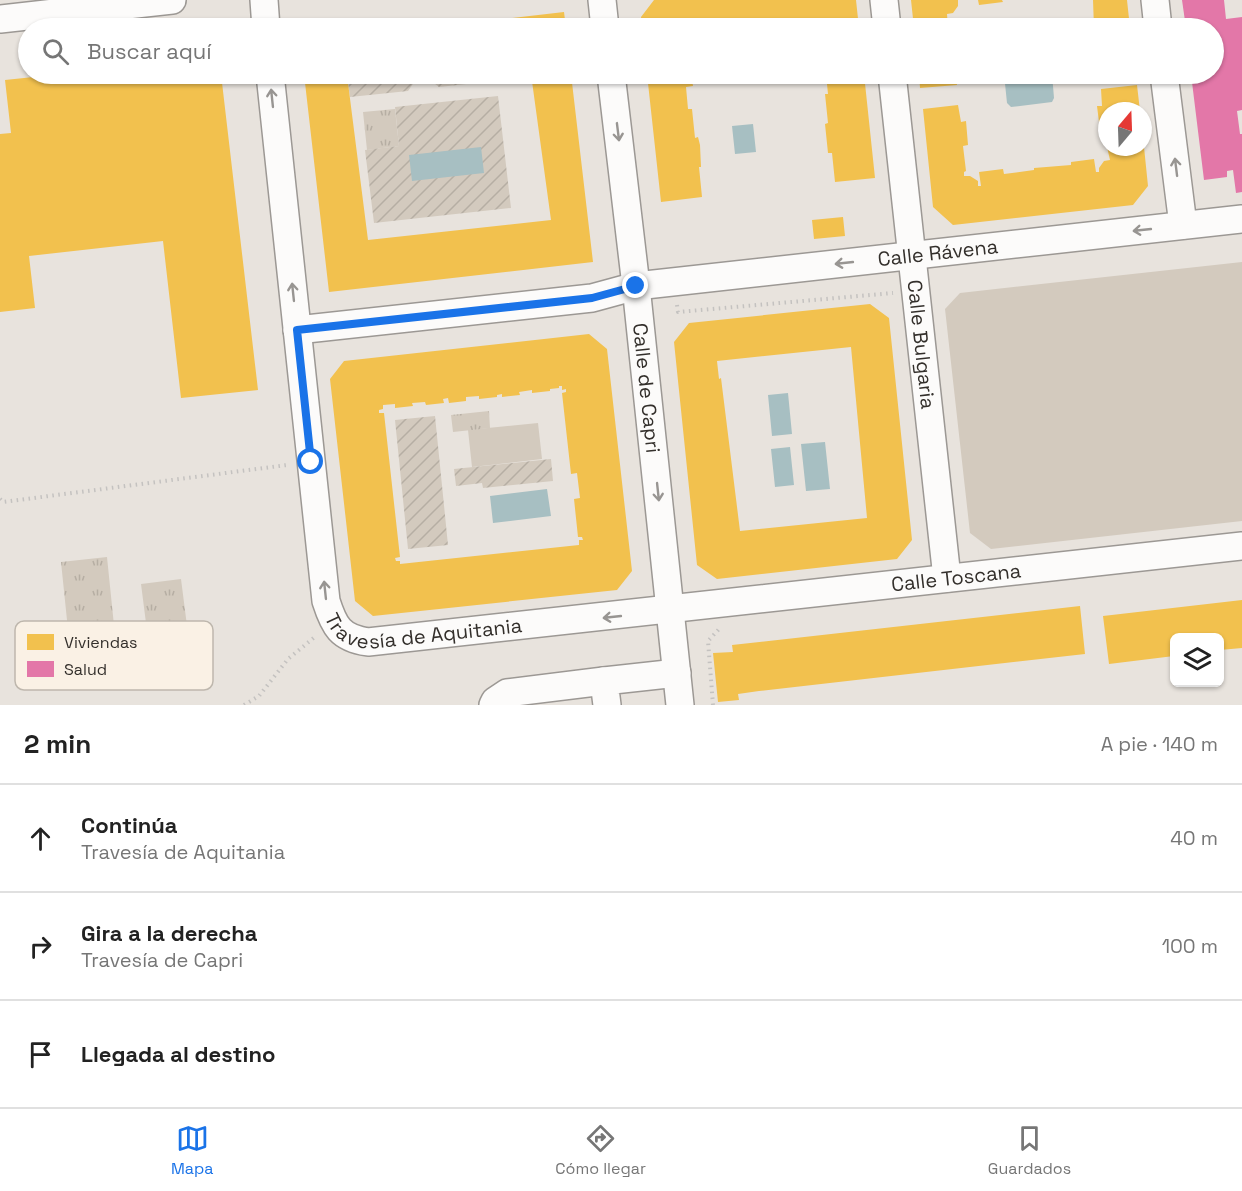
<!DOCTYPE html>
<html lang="es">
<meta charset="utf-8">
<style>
:root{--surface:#fff;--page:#f2f2f2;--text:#222;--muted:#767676;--line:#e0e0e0;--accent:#1a73e8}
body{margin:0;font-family:"Space Grotesk",sans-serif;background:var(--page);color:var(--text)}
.controls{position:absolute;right:18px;bottom:18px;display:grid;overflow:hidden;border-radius:9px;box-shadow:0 2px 4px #0004}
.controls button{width:54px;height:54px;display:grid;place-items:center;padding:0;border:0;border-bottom:2px solid var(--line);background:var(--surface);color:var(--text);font:30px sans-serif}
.compass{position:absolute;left:1098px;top:102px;width:54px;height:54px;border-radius:50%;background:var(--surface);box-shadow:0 2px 4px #0004;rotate:19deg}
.stop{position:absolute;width:18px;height:18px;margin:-14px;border:4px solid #1a73e8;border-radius:50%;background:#fff}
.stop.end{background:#1a73e8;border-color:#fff;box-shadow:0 2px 6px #0008}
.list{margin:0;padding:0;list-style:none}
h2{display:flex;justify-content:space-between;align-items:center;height:78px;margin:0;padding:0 24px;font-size:26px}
h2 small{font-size:20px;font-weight:400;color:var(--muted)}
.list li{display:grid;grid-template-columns:39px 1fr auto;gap:18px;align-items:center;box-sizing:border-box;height:108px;padding:0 24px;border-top:2px solid var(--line)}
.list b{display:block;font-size:22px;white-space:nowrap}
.list p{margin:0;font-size:20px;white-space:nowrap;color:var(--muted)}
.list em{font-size:20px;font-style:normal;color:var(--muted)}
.icon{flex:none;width:33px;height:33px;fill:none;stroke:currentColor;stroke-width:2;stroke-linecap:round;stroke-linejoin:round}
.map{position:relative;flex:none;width:1242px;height:705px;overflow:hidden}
.search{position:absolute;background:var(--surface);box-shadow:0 2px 4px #0004;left:18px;right:18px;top:18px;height:66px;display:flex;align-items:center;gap:15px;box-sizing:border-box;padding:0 21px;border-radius:33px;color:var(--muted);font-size:22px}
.sheet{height:402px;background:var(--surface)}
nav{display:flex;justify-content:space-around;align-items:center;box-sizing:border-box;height:84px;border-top:2px solid var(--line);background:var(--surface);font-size:16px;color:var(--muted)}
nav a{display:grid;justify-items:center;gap:3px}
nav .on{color:var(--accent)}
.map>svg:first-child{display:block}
.grass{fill:#d3cabe}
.park{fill:url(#park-tufts)}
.garden{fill:url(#garden-furrows)}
.water{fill:#a7bfc2}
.homes{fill:#f2c14e;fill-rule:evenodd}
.health{fill:#e377a8}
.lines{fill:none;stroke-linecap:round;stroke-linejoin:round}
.minor-casing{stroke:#9c9894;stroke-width:30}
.path{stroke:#c4c2c0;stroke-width:4;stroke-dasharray:1.5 4.5;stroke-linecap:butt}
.minor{stroke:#fcfbfa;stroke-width:27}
.oneway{stroke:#989592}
.route{stroke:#1a73e8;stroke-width:8}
.labels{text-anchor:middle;stroke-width:6;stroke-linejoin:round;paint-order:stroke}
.street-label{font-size:20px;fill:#332f2b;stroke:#faf1e5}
.key{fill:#faf1e5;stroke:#beb7ad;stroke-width:1.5}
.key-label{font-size:16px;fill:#332f2b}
</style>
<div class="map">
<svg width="1242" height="705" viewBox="0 0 1242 705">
<defs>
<pattern id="park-tufts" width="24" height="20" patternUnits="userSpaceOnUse" patternTransform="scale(1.5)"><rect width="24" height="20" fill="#d3cabe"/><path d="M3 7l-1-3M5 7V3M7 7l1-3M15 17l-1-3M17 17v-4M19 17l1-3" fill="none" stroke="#b6aea3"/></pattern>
<pattern id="garden-furrows" width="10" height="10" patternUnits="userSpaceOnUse" patternTransform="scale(1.5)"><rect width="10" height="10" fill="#d3cabe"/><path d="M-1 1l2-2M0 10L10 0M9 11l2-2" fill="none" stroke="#b6aea3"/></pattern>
</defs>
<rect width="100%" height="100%" fill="#e8e3dd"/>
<path class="grass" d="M1242,262V521L991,549L970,533L945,309L960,293Z
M538,423L542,459L472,467L468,430Z"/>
<path class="park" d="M395,109L399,146L367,150L363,112Z
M489,411L490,428L453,432L451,415Z
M107,557L120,684L74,688L61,562Z
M181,579L191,657L151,662L141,584Z"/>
<path class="garden" d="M429,74H531L532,77L439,87L430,80Z
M415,75V81L408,91L350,97L348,83Z
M498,96L511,208L374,223L365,150L399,146L395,107Z
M435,416L448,545L408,549L395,420Z
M551,459L553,481L483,488L482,483L456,486L454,469Z"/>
<path class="water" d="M1004,74H1052L1054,98L1052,102L1011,107L1007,103Z
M753,124L756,152L735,154L732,126Z
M481,147L484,173L412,181L409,155Z
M788,393L792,434L772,436L768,395Z
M825,442L830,489L806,491L801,444Z
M790,447L794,485L775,487L771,449Z
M547,489L551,516L493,523L490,496Z"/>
<path class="homes" d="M654,0H856L859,28H818L817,21L809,22L810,25L774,28L773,23L762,24L763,27L747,28H738V27L642,28L641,17Z
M911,0H958V6L953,13L947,14L948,28H914Z
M978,0H1002L1003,2L979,5Z
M1093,0H1127L1130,28H1094Z
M564,12L566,28H435V27Z
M62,74H221L258,390L181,398L163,241L29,256L35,308L0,312V134L11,133L5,80Z
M304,74H413L348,83L368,240L551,220L531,74H571L593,262L329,292Z
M647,74H691L693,86L686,87L688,109H692L695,138L698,137L700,145L701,167H699L702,197L661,202Z
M826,74H864L875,178L835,182L832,153H828L825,124L828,123L825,94H828Z
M919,74H955L957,85L920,88Z
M1137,85L1140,111H1107L1106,136L1105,130H1100L1097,106H1102L1101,89Z
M958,105L961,122L966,121L968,145L963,146L966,171L964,172V176H970L978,181V186H981L979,172L1003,169L1004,174L1034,170V168L1071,165V162L1094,159L1096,172H1099V168L1104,161L1110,160L1107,147H1144L1148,186L1133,205L953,225L933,207L923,109Z
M843,217L845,236L814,239L812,220Z
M870,304L889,318L912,540L897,559L717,579L697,565L674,342L689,323ZM851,347L867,518L740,531L721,378L719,379L717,361Z
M589,334L607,349L632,571L617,590L373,616L355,601L330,379L344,361ZM559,386H562V390L566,389V392L562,393L571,474L577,473L580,498L574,499L578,537H582L583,540H579V545L400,564V561H396L395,558L400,557L384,413H379V410L383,409V405L395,404V408L413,406L412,403L425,402L426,405L444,403L443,399L448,398L449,403L466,401V397L479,396V399L497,397V395L502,394V397L520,395L519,392L532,390V393L550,391V389L559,388Z
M1242,600V648L1220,650V638H1174V656L1109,664L1103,616Z
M1080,606L1085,654L759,691L738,694L739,700L718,702L713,653L733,652L732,645Z"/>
<path class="health" d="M1182,0H1224L1226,19L1242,17V110L1237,111L1240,134H1242V192L1236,193L1233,170L1227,171V177L1204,180L1191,74H1214V28H1186Z"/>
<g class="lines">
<g class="minor-casing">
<g id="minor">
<path d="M264,0L266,28"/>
<path d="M602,0L605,28"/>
<path d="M884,0L887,28"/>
<path d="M1155,0L1158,28"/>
<path d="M0,19L172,0"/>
<path id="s1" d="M270,74L326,601C334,626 340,638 368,642L1242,546"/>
<path id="s2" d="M611,74L636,286L680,705"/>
<path id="s3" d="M892,74L947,578"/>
<path d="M1164,74L1183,225"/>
<path id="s4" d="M297,330L592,298L636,286L1242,219"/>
<path d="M493,705L495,701L507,693L604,681"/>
<path d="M607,705L604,681L677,673"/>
</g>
</g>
<path class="path" d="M677,305L678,312L893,293
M0,499L3,502L287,465
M244,705L259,696L288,659L316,636
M713,705L708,641L720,628"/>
<use href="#minor" class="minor"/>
</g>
<defs><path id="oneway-shaft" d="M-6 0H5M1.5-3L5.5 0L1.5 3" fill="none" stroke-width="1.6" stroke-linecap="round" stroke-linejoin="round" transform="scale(1.5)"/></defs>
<g class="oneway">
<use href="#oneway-shaft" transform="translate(272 98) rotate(-96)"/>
<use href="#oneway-shaft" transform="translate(618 132) rotate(83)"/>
<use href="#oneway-shaft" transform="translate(1176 167) rotate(-97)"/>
<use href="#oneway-shaft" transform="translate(1142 230) rotate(174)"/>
<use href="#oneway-shaft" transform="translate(844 263) rotate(174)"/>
<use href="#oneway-shaft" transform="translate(293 292) rotate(-96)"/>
<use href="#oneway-shaft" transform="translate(658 492) rotate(84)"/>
<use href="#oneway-shaft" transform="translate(325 590) rotate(-96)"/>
<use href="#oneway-shaft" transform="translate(612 617) rotate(174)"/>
</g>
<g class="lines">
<path class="route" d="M311,462L297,330L592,298L636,286"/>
</g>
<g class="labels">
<g class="street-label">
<text dy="7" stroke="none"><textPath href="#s4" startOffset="646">Calle Rávena</textPath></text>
<text dy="7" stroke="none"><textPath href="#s3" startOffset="272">Calle Bulgaria</textPath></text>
<text dy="7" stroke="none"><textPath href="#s2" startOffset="316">Calle de Capri</textPath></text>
<text dy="7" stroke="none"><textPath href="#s1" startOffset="1185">Calle Toscana</textPath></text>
<text dy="7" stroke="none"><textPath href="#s1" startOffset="646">Travesía de Aquitania</textPath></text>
</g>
</g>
<rect x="15" y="621" width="198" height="69" rx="9" class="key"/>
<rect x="27" y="634" width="27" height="16" fill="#f2c14e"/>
<rect x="27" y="661" width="27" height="16" fill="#e377a8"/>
<g class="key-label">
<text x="64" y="648">Viviendas</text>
<text x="64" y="675">Salud</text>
</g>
</svg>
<div class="controls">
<button><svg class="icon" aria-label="layers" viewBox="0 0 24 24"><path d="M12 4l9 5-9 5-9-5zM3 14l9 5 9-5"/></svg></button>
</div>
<svg class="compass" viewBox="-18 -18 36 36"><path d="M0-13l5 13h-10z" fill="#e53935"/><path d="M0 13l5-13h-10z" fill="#767676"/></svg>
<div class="stop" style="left:311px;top:462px"></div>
<div class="stop end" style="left:636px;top:286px"></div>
<div class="search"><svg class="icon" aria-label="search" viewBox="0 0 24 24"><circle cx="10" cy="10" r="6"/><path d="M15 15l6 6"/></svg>Buscar aquí</div>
</div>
<section class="sheet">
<h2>2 min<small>A pie · 140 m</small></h2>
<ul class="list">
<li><svg class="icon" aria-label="ahead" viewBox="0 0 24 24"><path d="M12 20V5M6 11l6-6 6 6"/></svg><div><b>Continúa</b><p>Travesía de Aquitania</p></div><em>40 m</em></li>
<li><svg class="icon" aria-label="right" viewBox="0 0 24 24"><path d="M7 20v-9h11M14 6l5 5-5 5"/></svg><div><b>Gira a la derecha</b><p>Travesía de Capri</p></div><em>100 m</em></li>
<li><svg class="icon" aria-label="arrive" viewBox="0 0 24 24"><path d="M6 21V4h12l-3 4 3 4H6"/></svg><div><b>Llegada al destino</b></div></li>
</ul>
</section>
<nav>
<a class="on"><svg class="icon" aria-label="map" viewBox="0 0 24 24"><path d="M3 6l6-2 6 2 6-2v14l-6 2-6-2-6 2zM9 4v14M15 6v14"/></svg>Mapa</a>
<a><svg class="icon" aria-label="directions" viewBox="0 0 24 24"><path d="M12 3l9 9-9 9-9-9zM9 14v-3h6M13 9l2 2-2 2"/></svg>Cómo llegar</a>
<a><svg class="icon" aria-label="saved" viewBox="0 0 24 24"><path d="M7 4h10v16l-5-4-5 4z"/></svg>Guardados</a>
</nav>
